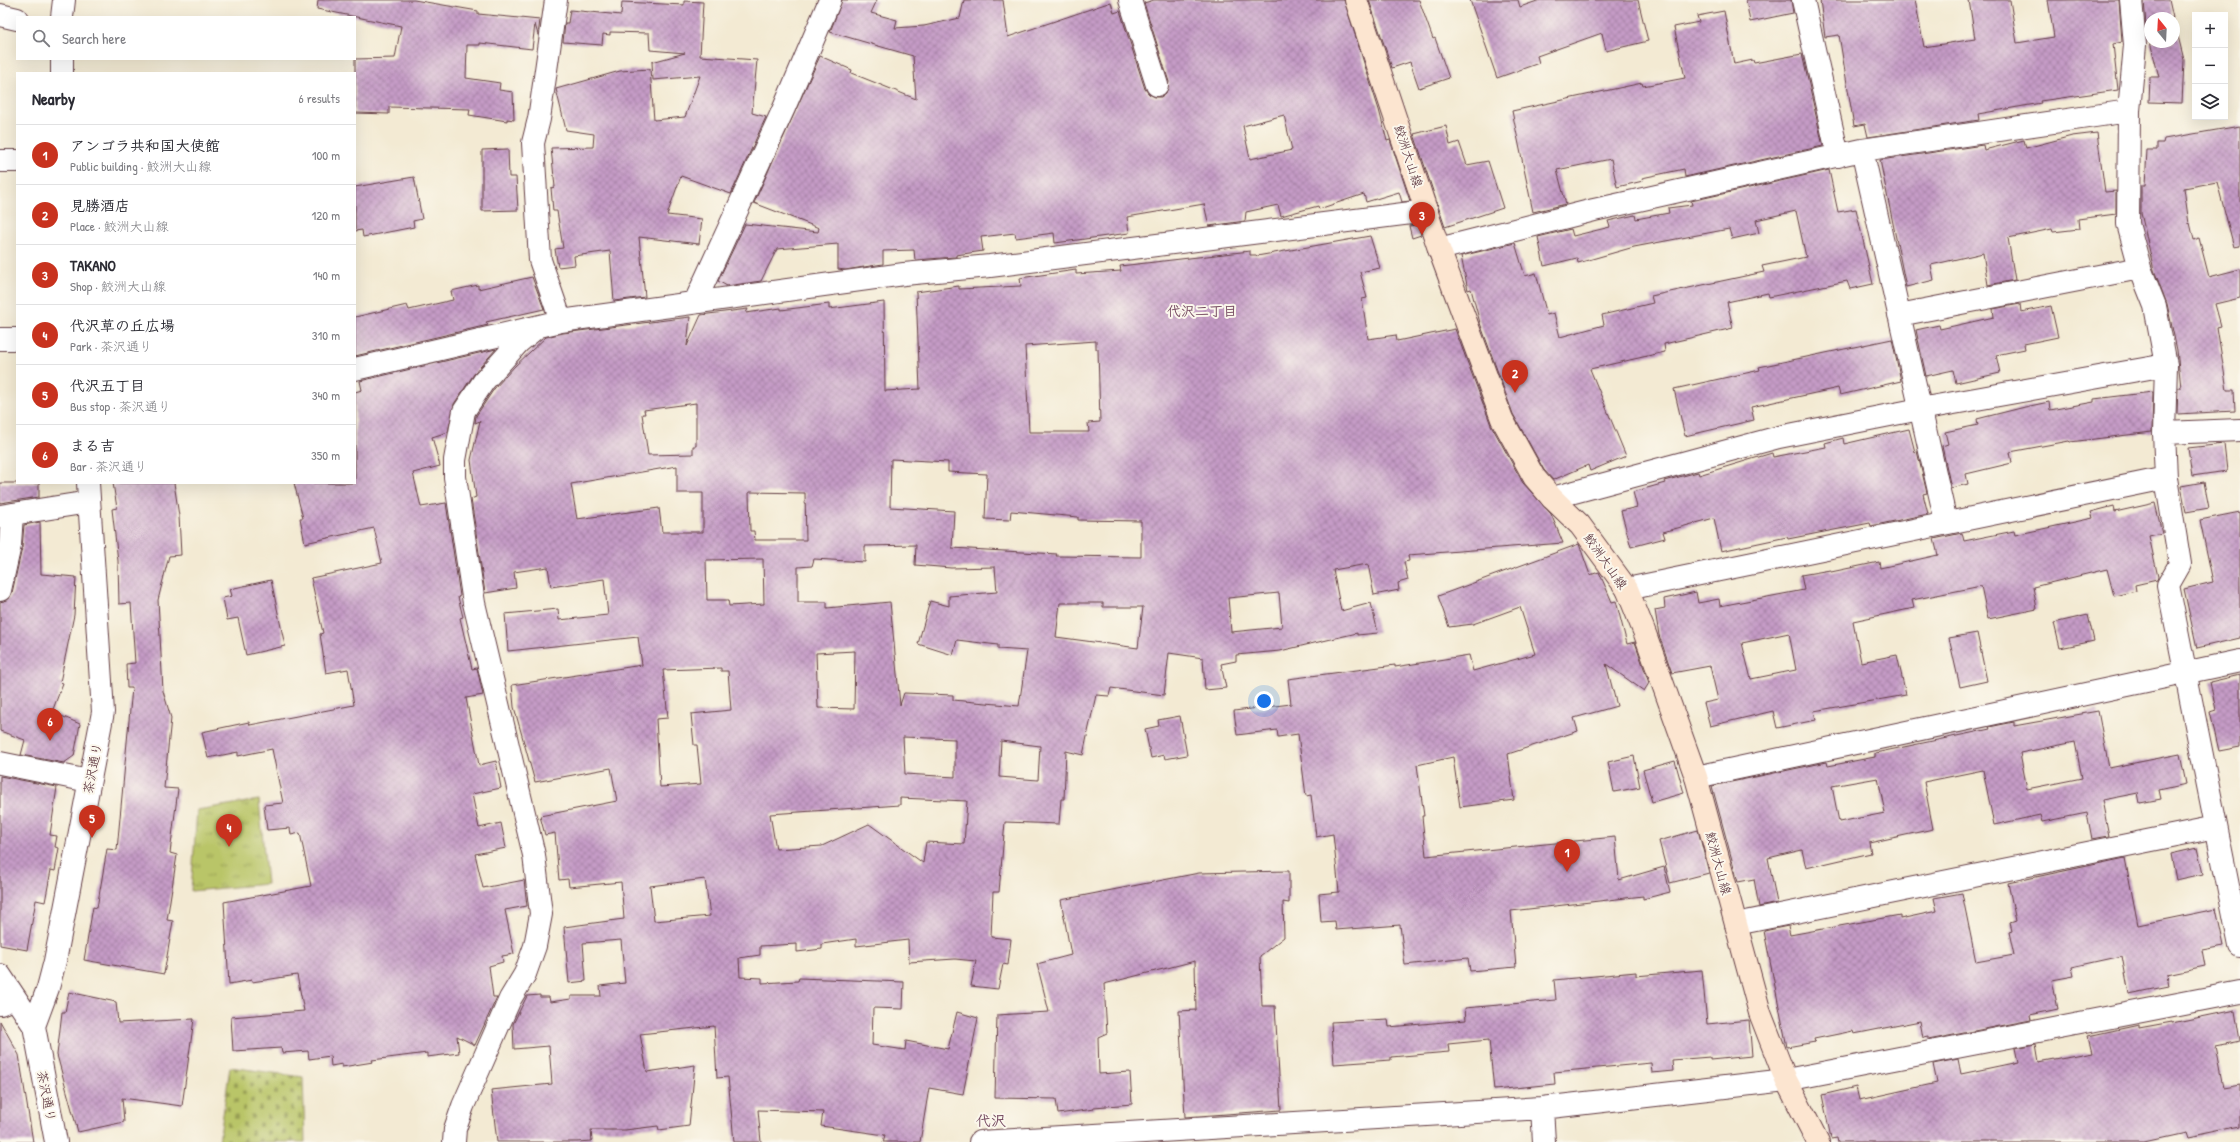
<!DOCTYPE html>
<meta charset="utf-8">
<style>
:root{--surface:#fff;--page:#f2f2f3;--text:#2b2b33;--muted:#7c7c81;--line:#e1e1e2;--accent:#c8321e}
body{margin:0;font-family:"Patrick Hand","Klee One",sans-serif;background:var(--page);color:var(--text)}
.controls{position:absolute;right:12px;top:12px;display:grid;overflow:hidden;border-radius:0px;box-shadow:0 4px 16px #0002}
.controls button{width:36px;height:36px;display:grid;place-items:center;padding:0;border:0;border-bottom:1px solid var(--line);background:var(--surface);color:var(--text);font:20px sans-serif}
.compass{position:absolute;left:2144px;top:12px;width:36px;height:36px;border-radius:50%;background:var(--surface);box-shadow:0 4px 16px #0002;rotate:342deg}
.you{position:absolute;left:1264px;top:701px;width:14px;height:14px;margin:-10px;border:3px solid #fff;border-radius:50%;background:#1a73e8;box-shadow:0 0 0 6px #1a73e833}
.badge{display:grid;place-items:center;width:26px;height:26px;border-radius:50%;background:var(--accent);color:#fff;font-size:13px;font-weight:700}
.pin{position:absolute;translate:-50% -33px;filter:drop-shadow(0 1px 2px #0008)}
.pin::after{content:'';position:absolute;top:21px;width:14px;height:12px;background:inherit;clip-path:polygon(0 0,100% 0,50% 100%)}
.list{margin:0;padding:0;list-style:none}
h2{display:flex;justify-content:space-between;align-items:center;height:52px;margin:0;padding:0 16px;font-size:17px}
h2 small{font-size:13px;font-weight:400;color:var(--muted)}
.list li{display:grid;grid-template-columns:26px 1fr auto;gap:12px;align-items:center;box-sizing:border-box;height:60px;padding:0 16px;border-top:1px solid var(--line)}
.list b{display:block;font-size:15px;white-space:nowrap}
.list p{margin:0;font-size:13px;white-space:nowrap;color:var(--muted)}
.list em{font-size:13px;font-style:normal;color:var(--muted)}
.icon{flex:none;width:22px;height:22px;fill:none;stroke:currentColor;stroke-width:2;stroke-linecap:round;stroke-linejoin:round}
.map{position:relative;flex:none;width:2240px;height:1142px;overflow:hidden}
.search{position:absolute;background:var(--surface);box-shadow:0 4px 16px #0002;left:16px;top:16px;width:340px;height:44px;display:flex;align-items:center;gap:10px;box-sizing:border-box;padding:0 14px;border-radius:0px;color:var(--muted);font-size:15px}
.panel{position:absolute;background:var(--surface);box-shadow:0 4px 16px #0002;left:16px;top:72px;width:340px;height:412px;border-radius:0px}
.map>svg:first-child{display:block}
.cemetery{fill:url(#cemetery-stones);stroke:#827249}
.park{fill:url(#park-tufts);stroke:#827249}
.building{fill:url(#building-cross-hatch);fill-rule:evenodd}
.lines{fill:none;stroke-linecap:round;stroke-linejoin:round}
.minor-casing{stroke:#633d44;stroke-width:24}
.tertiary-casing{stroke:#633d44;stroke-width:24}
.secondary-casing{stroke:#633d44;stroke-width:24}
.minor{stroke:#fff;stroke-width:22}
.tertiary{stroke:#fff;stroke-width:22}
.secondary{stroke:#fce5d0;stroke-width:22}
.labels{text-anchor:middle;stroke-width:4;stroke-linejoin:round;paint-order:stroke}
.street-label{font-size:13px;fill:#4a1f2b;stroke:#fbf7ec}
.neighbourhood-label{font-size:14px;font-weight:bold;fill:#754a61;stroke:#fbf7ec}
.quarter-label{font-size:15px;font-weight:bold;fill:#754a61;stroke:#fbf7ec}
</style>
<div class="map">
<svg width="2240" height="1142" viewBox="0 0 2240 1142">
<defs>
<pattern id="cemetery-stones" width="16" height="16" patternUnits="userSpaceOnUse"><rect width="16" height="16" fill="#b9c567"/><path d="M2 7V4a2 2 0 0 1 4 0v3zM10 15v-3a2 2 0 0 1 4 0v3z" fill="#989f55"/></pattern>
<pattern id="park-tufts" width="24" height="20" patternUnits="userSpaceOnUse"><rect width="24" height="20" fill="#b9c567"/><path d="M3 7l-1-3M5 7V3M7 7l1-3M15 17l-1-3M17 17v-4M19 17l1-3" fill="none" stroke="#989f55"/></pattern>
<pattern id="building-cross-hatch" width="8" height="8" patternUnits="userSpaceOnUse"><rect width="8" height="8" fill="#c59bc6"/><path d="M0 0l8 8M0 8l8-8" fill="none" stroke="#a27ea1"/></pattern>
</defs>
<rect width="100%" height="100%" fill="#fbf7ec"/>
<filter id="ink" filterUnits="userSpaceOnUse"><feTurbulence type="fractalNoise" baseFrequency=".025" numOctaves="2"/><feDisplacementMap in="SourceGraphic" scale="8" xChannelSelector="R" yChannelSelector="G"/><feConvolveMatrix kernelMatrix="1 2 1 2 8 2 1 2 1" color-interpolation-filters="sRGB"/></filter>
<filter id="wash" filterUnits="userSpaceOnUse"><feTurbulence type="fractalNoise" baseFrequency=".012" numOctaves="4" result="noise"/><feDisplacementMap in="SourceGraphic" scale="16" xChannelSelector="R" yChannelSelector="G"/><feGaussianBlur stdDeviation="0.9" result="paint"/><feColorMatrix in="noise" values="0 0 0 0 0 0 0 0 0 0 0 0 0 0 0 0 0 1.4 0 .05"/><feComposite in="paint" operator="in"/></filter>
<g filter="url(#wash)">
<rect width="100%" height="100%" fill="#f3ead3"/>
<path class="cemetery" d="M230,1067L303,1077L305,1142H219Z"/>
<path class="park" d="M259,800L267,884L191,891L197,810Z"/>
<g id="blocks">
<path class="building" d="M318,0H414L478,11V14L540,20L538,35L535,24L532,49L480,43V45H467L466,78L500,83L499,90L513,92L514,120L507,119V121L469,115L470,109L389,107V114L355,113V59L395,58L401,26L317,9Z
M842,0H877L871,13L897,20L895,28L924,26L960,18L964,0H1003L1008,37L1111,2L1114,13L1120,11L1145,89L1149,94L1155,97H1161L1166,93L1169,82L1144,3L1154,0H1344L1379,110L1387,141L1390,140L1410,201L1402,202L1399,192L1366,202L1364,194L1319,209L1318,206L1281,216L1278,205L1246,212L1245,221L1209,226L1204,204L1127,217L1129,233L1055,243L1054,233L1016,238L1015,233L981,237L983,251L956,255V257L915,260L914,250L883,251V264L845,270L838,269V244L777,249L761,281L727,286L718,281L745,224L818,232L819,228L754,203L820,56L852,70L851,73L916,99L913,56L830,32ZM1284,115L1292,150L1250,159L1243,126Z
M1369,0H1419L1433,39L1435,38L1449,78L1419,88L1410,62L1392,68Z
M1470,0H1518L1520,7L1540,0H1638L1648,41L1606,51L1602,33L1537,56L1539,63L1497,78Z
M1746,0H1791L1793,13L1750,22Z
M1820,0H1915L1924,47L1975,39L1969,0H2010L2017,43L2054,37L2048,0H2119L2122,42L2113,44L2118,90L2040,101L2041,103L1978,114L1979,120L1868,137L1865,124L1854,126L1839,35L1825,37Z
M2144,0H2169L2173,18H2150V42L2149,38L2147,39Z
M684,1L703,2L700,56L757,60L752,113L766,117L731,194L681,176L667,215L702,219L699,244L639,237L645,297L614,301L610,251L574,256L575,265L558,267L555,249L563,248L557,211H553L551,188L555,187L551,148L593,147L594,134L566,130L556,89L620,71L650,69L654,120L685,117L700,76L653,80L652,62L685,53L650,50L649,33L610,32V35L603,34L602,45L563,42L565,23H568L570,10L621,15L622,2L684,5Z
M1724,11L1734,64L1753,60L1754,63L1802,54L1823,146L1685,177L1684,169L1642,178L1643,181L1617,187L1611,159L1557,170L1566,204L1533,212L1512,111L1642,83L1643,86L1685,78L1674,27L1699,22L1697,16Z
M2174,20L2184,60L2182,103L2149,102L2150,77H2159L2150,42H2174Z
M1446,126L1450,145L1459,142L1467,165L1488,161L1503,208L1445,227L1414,134Z
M2240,126V246L2234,247L2217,182L2184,188L2189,224L2190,223L2194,240L2199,238L2209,277L2240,269V298L2215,304L2221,326L2217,327L2227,390H2234L2235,411L2177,414L2178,388H2181L2177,350L2167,304L2154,270L2141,213V186H2145L2147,150H2157V143H2163L2164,139Z
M2097,133L2105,192L2116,191V214L2078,219L2079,229L2053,232L2052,229L2008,238L2015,280L1988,285L1983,253L1931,265L1934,280L1906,287L1880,160L1983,145L1984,150L2024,140L2026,148L2072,136Z
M508,149L509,177H516L518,210L482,211V150Z
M1829,170L1838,212L1856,209L1873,284L1850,289L1847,281L1769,297L1768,293L1727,302L1733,328L1664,344L1665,352L1590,369L1626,456L1590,471L1588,465L1553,480L1544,470L1513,414L1480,323L1471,289L1468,290L1461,256L1515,243L1525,276L1536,273L1547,315L1554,313L1560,337L1604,325L1602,315L1653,303L1651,296L1764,272L1762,266L1806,257L1796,211L1756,220L1759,233L1732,239L1729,229L1634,247L1578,263L1577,258L1544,266L1538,237L1571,229L1573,236L1610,227L1608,221L1635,215L1636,219L1669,213L1668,208L1692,205L1691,201Z
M414,177L422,219L413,221L414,227L363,237L362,230L355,231V187Z
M1418,225L1421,235L1412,238L1409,226Z
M1370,236L1380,268L1360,272L1367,298L1362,299L1368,339L1396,335L1397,341L1455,329L1491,425L1523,483L1551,514L1563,543L1408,555L1409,561L1404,562L1408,580L1398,583L1399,590L1374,595L1368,564L1333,570L1341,611L1371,603L1378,633L1357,635V633L1280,651L1236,655V661L1221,664L1226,688L1205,690L1203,658L1169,653L1164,695L1111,688L1109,696L1096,695L1083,755L1066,751L1064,799H1061L1059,824L1005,822L999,892H993L991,937L1011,939L1008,965L1003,964L998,989L971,986L976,961L955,959L909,962L908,940L856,946V939L822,944V949L797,952V944L760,946V955L739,958L740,977L762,978V983L798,981L799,978L904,982L903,1009L873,1008L872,1045L905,1050L906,1041L948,1049L957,1012L978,1018L963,1094L929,1088L920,1142H883L885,1135L821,1126L823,1112L758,1110L761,1142H734L728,1077L717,1078L714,1026L640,1034L647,1072L695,1065L689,1126L659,1130L658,1126L625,1130H591L592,1141L577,1142H497L491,1090L552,1084L549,1046L514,1049L513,1024L527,996L540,995V997H549L550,1002L571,999V996H601L600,986L625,983L621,940L583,943L586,981L569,983L564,927L624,919L621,882L569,887L568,879L559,880L555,833L545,835L540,816L617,801L611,768L535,782L514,707L512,685L642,665L638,637L508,651L505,614L558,609L559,620L608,615L604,579L551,587L548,567L514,572L516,588L485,593L471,499L476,497L471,460L480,421L475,423L476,416L494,389L515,366L546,337L563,333L690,317L687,346L701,315L748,309L746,313L781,308V310L829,304V309L884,302L885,391L920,389L916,292L959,286V289L1021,286L1020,278L1076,270V274L1121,271L1120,266L1250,251V255H1256L1257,256ZM1096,341V349H1098L1100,422L1088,423L1089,432H1029L1025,346ZM696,403V446H693V454L648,455L642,414H645L644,410ZM891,459L948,462V472L987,474L985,519L1010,520L1011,511L1078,517V520L1141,521V557L1056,556L1057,554L952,548L954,511L890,507ZM677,466V493H703V532H662L659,508L577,519L571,484ZM749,492L805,493L806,540H755L754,531H750ZM916,545L915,565L951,568L995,567L997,592L949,596V606L930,601L918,644L953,655L957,640L998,645V649L1027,651L1019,706L953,700V695L904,693L900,705L890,602L827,608V602H798V567L812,566L814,559L865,562V546ZM763,559L764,604L729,606L728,600H707L706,560ZM1279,593L1282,627L1231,632L1228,598ZM1060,603H1103V607H1143L1138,648L1056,637ZM855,651L854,709L818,708L816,653ZM721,668V671H728L731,710L691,714L694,745H697L701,784L660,787L656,719L668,718L663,670ZM903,737L955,739V777L905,774ZM1001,741L1040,746L1038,780L999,777ZM900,798L967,801L964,844L926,842L923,863L869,824L822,846L776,849L770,814L900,805ZM705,879L710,916L654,921L650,886Z
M532,277L544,309L486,322L488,325L355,356V317L407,305L409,310L453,300L451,291L478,285V289Z
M2020,304L2021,312L2051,306L2058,337L2024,344L2025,349L1996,355L2000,373L1956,383L1953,370L1926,376L1916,330L1939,325L1940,329L1994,317L1993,309Z
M1892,339L1901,381L1840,395L1838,388L1751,407L1754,420L1685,436L1674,389L1760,370L1759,367Z
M496,349L474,374L454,404L448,432L432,437L440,466L413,473L421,507L446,503L460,596L458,597L463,617L460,618L472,669L477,668L483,695L466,698L479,765L496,761L501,788L472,794L479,828L501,823L506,848L475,854L483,888L524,880L527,906L505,910L514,954L502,956L503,962L489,966L493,997H497L475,1045L457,1036L459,1053L427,1057V1053L372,1060L373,1062L342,1067V1064L331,1066L330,1056L309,1059L308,1051L282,1053L281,1048L233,1051L231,1017L304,1011L297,975L252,982V980L229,984L224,902L311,886L300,833L291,835L290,828L267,830L264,805L283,803L272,749L238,756V752L208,758L202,732L249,722L250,725L354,705L348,669L326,673L320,634L323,633L311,578L382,563L374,528L305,543L300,518H303L294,483H355V392L362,390L360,381Z
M2153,392L2152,432L2070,442L2069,441L2010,452L2012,463L1966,474L1968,484L1951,488L1942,446L1948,444L1945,432L1978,425L1977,419L2025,407L2049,402L2050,410L2094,402V399Z
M1909,429L1915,452L1917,451L1927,493L1923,494L1928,514L1871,526L1870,523L1788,539L1787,537L1721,551L1714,518L1663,532L1665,538L1631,547L1621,511L1637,507L1633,492L1665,483L1664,481L1698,472L1699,475L1772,453L1773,457L1826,447L1825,443L1843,438L1844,444Z
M2224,444L2227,471L2192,476L2188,448Z
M2204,482L2209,508L2186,512L2181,486Z
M0,483H39V497L0,503Z
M113,483H174L179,516L181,555L169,556L158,600L163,691L171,718L164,788L178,789L170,853L177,855L167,920L173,921L164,974L84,960L93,907L97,908L107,849L117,850L132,688H127L126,664L135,663L131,603L119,604L118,561L112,509L117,508Z
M2155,503L2162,533L2149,536L2158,577L2157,580L2135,585L2136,591L2114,596L2107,569L2033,587L2037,609L1988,619L1981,586L1912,600L1914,608L1853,621L1861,662L1897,655L1906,695L1814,711L1816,720L1777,728L1773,711L1710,726L1704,703L1718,700L1710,666L1672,673L1659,635L1655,610L1665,608L1664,599L1696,592L1698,603L1719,599L1720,606L1804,590L1801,575L1830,570L1831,572L1879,562L1880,568L1938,555L1934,539L1962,533L1964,541L2014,531L2015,535L2093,518L2091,512L2114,506L2115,512ZM1789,633L1796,670L1751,679L1742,643Z
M2240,512V638L2197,648L2184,589L2213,582L2200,520Z
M40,522L41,574L76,577L74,615L60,682L63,683L52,712L80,724L74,756L64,763L21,755L25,740L0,731V602L9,599L12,593L22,548L24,525Z
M1579,544L1590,575L1599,572L1612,602L1616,601L1627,644L1635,642L1649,683L1644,691L1606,664L1617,706L1574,718L1578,731L1508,754L1514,800L1460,807L1453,757L1417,765L1424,816H1422L1426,856L1615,837L1619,880L1664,867L1670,892L1643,899V896L1511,911L1516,967L1470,971L1468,958L1405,965L1400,925L1336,930L1335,921L1321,922L1319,894L1339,892L1333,834L1316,837L1311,795L1306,796L1298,734L1278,737L1277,730L1237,735L1234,711L1291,704L1288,679L1395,665V667L1469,655L1473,671L1535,654L1520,607L1473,624L1449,627L1438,596Z
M271,580L285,646L246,655L238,618L227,620L223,598L232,596L230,589Z
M2088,615L2094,641L2060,648L2054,623Z
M1977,633L1987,681L1960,687L1949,638Z
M2240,675V747L2219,751L2210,712L2216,710L2210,682Z
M2098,711L2109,768L2180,754L2186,784L2159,790L2161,799L2140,803L2138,793L2102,800L2109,836L2092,839L2087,813L2042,822L2040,815L1994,825L1983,770L1924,782L1933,829L1869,843L1871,853L1806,868L1802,850L1768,858L1777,903L1759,907L1754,879L1738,882L1712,786L1827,762L1828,766L1875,757V753L1990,729L1989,727L2014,722V726ZM2075,742L2082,778L2027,789L2020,753ZM1878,778L1885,813L1839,822L1832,786Z
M1180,716L1187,755L1165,759L1164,755L1151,758L1145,729L1159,726L1158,720Z
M1634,756L1640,787L1614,792L1608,762Z
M1675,761L1684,793L1652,802L1643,770Z
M0,776L57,787L50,835L57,836L55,847L59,848L55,871L51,870L45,902L36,900L27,950L0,945Z
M1698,830L1709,873L1670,883L1659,841Z
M2197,848L2203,874L2176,880L2171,854Z
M2125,858L2138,925L2216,909L2224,946L2202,950L2205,966L2167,974L2169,986L2129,994L2122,956L2072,967L2074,976L2052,980L2058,1009L2030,1015L2031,1020L1928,1040V1037L1923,1038L1920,1021L1854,1034L1853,1031L1814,1039L1815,1042L1787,1047L1764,931L1788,926L1790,935L1900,915V919L1937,911L1934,898L1962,893L1976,962L2014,955L2009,932L2012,931L2010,923L2016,921L2008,883Z
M1289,871V903L1283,902L1284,937L1260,956L1262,1006H1275L1281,1110L1185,1117L1179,1011L1196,1010L1195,961L1104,984L1107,1033L1098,1037L1099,1074L1130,1072L1132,1104L1094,1107V1109L1058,1114L1056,1099L995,1098L997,1015L1049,1012L1037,964L1071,955L1061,900L1199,873Z
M1702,970L1707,1024L1749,1020L1752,1056L1710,1060V1057L1672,1060L1673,1071L1652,1073L1651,1063L1554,1072L1555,1084L1494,1090L1489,1040L1448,1044L1449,1052L1391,1057V1060L1334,1064L1331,1022L1388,1019L1389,1027L1466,1020L1465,1008L1556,1000L1554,980L1636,972V976Z
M69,992L116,1002L118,1023L194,1019L182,1106L122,1098L124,1122L78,1132L57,1055L62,1012H65Z
M2235,1010L2240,1041L2215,1046L2223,1087L2240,1084V1128L2187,1139L2185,1133L2144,1142H1838L1837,1137L1831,1138L1822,1095L1856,1087L1859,1100L1937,1083L1933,1064L1958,1059L1961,1074L2018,1062L2015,1048L2036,1044L2039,1062L2092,1052L2088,1036L2139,1025V1028L2172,1022V1023Z
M0,1021L19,1055L33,1142H0Z"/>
</g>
</g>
<g filter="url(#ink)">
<use href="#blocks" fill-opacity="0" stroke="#633d44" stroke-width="1"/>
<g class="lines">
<g class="minor-casing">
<path id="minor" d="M556,0L539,119L533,143L540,260L561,321
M1130,0L1157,85
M1803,0L1838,156
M2131,0L2135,45L2129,111L2128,224L2140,268L2155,306L2166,365L2164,433L2166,478L2180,564L2168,585L2240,946
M0,15L17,19
M1862,150L1946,522
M0,161H17
M1439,249L1594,210L1862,150L2129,111
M695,302L784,108L830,0
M1899,315L2140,268
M0,339H17
M355,369L561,321L904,274L990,266L1427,211
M2164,433L2240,430
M1552,498L1779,437L1920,409L2166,365
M0,516L89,502
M1627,589L2166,478
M0,590L10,545L12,514
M0,763L89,781
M1696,777L2240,661
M1736,924L2216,827
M0,1004L15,998
M1542,1108L1544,1142
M454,1142L455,1129L463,1106L510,999L525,974L535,946L541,914L534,855L474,603L455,477V460L464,411L484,381L519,342L536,328
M980,1142L1542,1108L1786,1080L2240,992"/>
</g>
<g class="tertiary-casing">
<path id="tertiary" d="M62,17L64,0
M62,59V73
M0,975L34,1026
M56,1142L34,1026L48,988L55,961L103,712L88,483"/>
</g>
<g class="secondary-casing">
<path id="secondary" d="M1356,0L1439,249L1502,419L1534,477L1552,498L1580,525L1627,589L1644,631L1696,777L1760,1013L1786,1080L1818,1142"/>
</g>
<use href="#minor" class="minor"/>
<use href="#tertiary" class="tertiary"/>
<use href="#secondary" class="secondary"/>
</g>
</g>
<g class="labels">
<g class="street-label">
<text transform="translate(1409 156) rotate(72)" y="5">鮫洲大山線</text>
<text transform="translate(1606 561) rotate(55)" y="5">鮫洲大山線</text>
<text transform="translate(92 768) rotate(-79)" y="5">茶沢通り</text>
<text transform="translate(1719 863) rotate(75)" y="5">鮫洲大山線</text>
<text transform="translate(47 1096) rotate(79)" y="5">茶沢通り</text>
</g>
<g class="neighbourhood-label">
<text x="1202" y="316">代沢二丁目</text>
</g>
<g class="quarter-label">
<text x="991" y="1126">代沢</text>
</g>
</g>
</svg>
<div class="controls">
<button>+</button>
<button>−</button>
<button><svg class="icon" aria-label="layers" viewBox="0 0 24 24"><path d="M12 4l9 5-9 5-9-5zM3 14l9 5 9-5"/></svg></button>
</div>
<svg class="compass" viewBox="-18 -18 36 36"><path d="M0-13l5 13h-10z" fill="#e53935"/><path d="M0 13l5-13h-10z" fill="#7c7c81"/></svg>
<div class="you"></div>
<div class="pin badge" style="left:1567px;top:872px">1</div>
<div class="pin badge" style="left:1515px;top:393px">2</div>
<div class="pin badge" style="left:1422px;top:235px">3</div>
<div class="pin badge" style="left:229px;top:847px">4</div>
<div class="pin badge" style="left:92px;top:838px">5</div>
<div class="pin badge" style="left:50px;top:741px">6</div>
<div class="search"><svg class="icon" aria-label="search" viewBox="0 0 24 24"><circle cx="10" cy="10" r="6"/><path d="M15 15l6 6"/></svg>Search here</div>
<section class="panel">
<h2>Nearby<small>6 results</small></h2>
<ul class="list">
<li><span class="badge">1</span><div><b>アンゴラ共和国大使館</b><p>Public building · 鮫洲大山線</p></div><em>100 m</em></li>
<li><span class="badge">2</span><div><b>見勝酒店</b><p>Place · 鮫洲大山線</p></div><em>120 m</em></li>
<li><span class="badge">3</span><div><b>TAKANO</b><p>Shop · 鮫洲大山線</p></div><em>140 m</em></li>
<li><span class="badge">4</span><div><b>代沢草の丘広場</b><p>Park · 茶沢通り</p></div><em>310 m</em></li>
<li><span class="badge">5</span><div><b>代沢五丁目</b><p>Bus stop · 茶沢通り</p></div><em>340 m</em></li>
<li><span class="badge">6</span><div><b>まる吉</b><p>Bar · 茶沢通り</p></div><em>350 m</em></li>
</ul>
</section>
</div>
